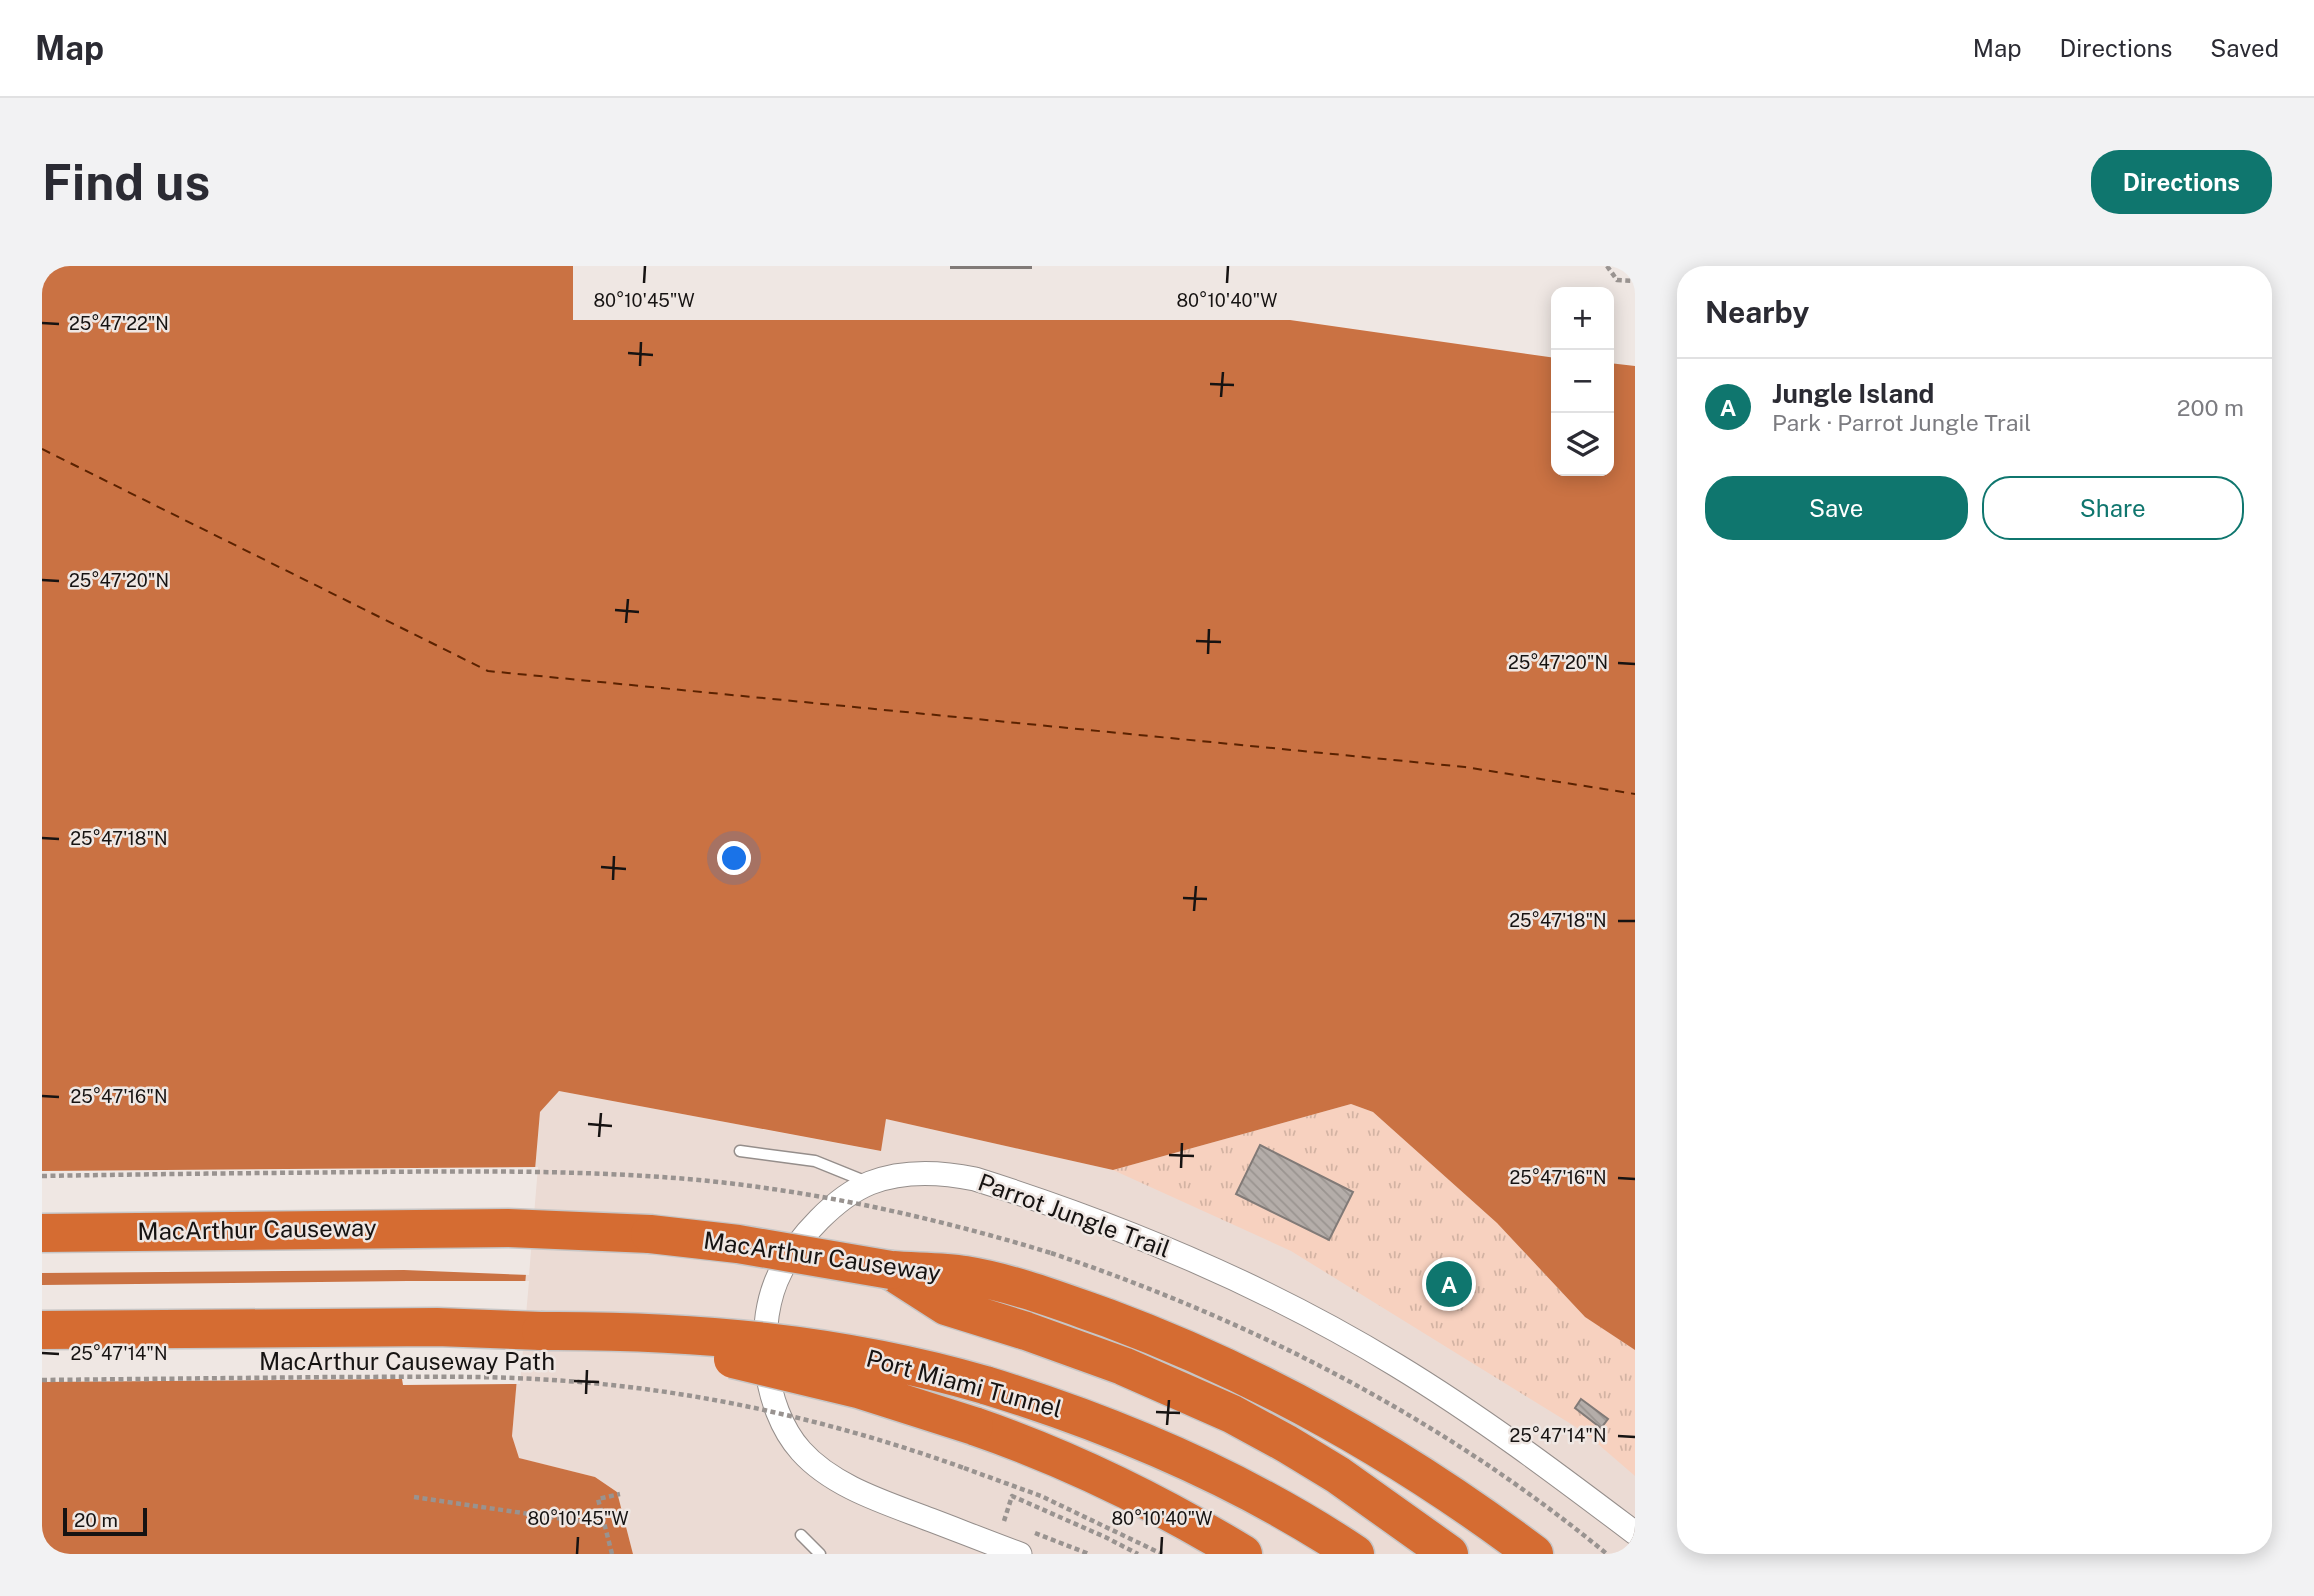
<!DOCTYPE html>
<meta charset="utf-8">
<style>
:root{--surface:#fff;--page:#f2f2f3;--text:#2b2b33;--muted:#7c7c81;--line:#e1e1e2;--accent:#0f766e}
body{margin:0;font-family:"Public Sans",sans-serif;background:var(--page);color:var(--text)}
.controls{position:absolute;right:21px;top:21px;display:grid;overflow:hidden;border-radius:14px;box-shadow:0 4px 18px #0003}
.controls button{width:63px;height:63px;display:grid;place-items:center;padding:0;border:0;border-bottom:2px solid var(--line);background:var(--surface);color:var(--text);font:35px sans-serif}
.scale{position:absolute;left:21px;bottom:18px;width:84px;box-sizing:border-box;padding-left:7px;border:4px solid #161312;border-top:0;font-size:19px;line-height:24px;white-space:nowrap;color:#161312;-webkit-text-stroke:5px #efe7e3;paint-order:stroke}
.you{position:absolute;left:693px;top:593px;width:24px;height:24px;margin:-18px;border:5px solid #fff;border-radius:50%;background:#1a73e8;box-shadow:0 0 0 10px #1a73e833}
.badge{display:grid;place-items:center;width:46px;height:46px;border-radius:50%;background:var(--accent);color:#fff;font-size:23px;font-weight:700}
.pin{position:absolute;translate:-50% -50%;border:4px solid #fff;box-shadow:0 2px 7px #0006}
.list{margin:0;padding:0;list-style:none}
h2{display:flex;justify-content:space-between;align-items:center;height:91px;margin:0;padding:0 28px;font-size:30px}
h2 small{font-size:23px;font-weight:400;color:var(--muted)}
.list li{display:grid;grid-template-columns:46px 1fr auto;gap:21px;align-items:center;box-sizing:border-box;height:98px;padding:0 28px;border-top:2px solid var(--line)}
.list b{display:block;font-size:26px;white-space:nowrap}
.list p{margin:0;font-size:23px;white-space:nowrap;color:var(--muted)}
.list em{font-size:23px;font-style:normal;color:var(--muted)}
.actions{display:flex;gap:14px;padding:21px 28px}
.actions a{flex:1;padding:16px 0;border:2px solid var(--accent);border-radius:28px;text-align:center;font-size:24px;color:var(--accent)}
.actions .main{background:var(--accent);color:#fff}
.icon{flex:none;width:38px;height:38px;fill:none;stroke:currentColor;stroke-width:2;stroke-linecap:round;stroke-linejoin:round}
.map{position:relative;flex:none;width:1593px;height:1288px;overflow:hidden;border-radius:28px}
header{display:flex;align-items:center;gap:42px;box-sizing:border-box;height:98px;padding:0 35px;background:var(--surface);border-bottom:2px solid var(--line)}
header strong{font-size:33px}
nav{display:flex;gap:38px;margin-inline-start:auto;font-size:24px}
.intro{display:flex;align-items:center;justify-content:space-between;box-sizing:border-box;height:168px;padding:0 42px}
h1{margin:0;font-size:49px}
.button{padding:18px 32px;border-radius:28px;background:var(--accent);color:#fff;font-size:24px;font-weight:700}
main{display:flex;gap:42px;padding:0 42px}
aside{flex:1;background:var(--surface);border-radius:28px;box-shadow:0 4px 18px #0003}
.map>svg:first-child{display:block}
.built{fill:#ebdbd4}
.park{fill:url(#park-tufts)}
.water{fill:#ca7243}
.pier{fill:#efe7e3}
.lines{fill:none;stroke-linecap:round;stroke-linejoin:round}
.ferry{stroke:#5b2200;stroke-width:2;stroke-dasharray:9 7;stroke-linecap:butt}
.building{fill:url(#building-back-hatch);stroke:#817a77;stroke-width:2}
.lane-casing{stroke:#958e8b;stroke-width:13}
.street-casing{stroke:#958e8b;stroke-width:25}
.highway-casing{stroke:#c7c6c6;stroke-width:41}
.path{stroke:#999390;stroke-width:4.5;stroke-dasharray:5 3.5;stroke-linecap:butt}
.lane{stroke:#fff;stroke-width:10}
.street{stroke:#fff;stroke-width:23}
.highway{stroke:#d56c32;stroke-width:38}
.highway-bridge-casing{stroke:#c7c6c6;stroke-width:41;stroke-linecap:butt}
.path-bridge{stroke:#999390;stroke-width:4.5;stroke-dasharray:5 3.5;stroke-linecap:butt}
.highway-bridge{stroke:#d56c32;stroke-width:38}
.ticks{fill:none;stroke:#161312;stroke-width:2.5}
.labels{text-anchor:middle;stroke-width:5;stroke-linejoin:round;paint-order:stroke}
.street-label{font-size:24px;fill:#161312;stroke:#efe7e3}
.ticks-label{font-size:18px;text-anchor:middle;fill:#161312;stroke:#efe7e3;stroke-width:5;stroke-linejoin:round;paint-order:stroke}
</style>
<header>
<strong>Map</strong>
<nav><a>Map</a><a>Directions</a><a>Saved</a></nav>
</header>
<div class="intro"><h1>Find us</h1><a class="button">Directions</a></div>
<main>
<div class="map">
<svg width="1593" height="1288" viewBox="0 0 1593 1288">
<defs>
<pattern id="park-tufts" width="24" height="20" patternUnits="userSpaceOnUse" patternTransform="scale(1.75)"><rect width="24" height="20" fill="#f7d1bf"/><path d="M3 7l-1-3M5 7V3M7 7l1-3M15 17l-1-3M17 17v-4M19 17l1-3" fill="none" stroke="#d3b3a3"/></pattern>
<pattern id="building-back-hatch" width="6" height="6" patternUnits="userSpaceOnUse" patternTransform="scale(1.75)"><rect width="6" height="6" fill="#b4ada9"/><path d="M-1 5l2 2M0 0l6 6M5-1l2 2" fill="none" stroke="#9a9490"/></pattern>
</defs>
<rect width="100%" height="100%" fill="#efe7e3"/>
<path class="built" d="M517,825L838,885L844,853L1071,904L1543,1051L1593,1084V1288H591L575,1226L553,1211L476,1192L470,1170L498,846Z"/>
<path class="park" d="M1309,838L1331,846L1455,957L1543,1051L1593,1084V1210L1542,1166L1249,985L1071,904Z"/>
<path class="water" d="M0,0H531V54H1248L1514,92V205H1567V97L1593,100V1084L1543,1051L1455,957L1331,846L1309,838L1071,904L844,853L839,885L517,825L498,846L470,1170L477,1192L553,1211L575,1226L591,1288H0Z"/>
<path class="pier" d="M496,901L487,1009L362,1004L0,1007V905Z
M366,1015H487L478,1118L361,1119L360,1113L0,1116V1019Z"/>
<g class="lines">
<path class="ferry" d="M0,183L446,405L1423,501L1593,528"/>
</g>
<path class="building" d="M909,0H989V2H909Z
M1218,879L1311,926L1287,974L1194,928Z
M1539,1133L1566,1153L1559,1162L1533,1142Z"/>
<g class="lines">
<g class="lane-casing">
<path id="lane" d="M698,885L773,895L825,916
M759,1269L778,1288"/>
</g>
<g class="street-casing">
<path id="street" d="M978,1288C948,1277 918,1265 889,1254C845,1237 791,1221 759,1185C720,1142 712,1056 739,1005C756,971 794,931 828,917C861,904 899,906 933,913C1079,959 1223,1019 1354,1099C1438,1150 1515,1208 1593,1267"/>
</g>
<g class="highway-casing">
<path id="highway" d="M0,967L466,962L608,968
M849,1004C874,1006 899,1005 923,1009C972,1017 1020,1036 1066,1052C1219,1109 1362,1190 1492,1288
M851,1006L904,1040L984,1065L1081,1100L1190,1148L1245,1178L1296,1209L1407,1288
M0,1064L395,1061L499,1065
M943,1119C1073,1159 1199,1212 1313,1288
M932,1160C1025,1192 1117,1237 1201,1288"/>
</g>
<path class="path" d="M1565,0L1575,14L1593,15
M1009,987C1211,1055 1400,1152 1565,1288
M922,1202L999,1230L1120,1288
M372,1231L562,1259
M962,1255L970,1230L1063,1271L1096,1288
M993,1267L1047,1288
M570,1288L556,1233L578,1228"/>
<use href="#lane" class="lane"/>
<use href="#street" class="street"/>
<use href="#highway" class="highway"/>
<g class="highway-bridge-casing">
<path id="highway-bridge" d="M608,968L696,978L849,1004
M499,1065C650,1064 798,1077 943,1119
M691,1093L816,1123L932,1160"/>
</g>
<path class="path-bridge" d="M0,910C109,908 219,907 328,906C441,905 555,904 667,915C783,927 898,953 1009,987
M0,1114C97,1113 194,1112 292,1111C369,1111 448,1109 525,1115C661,1125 794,1156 922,1202"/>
<use href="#highway-bridge" class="highway-bridge"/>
</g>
<path class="ticks" d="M602,17L603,0M1185,17L1186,0M0,57L17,58M586,87L611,89M598,100L599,76M1168,118L1192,119M1179,131L1181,106M0,314L17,315M573,344L597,346M584,357L586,333M1154,375L1179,376M1166,388L1167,363M1576,397L1593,398M0,572L17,573M559,601L584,603M571,614L572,590M1141,632L1165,633M1152,645L1154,620M1576,655H1593M0,830L17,831M546,858L570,860M557,871L559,847M1127,889L1152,890M1139,902L1140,877M1576,912L1593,913M0,1087L17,1088M532,1115L557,1116M544,1128L545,1104M1114,1146L1138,1147M1125,1159L1127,1134M1576,1170L1593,1171M535,1288L536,1271M1119,1288L1120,1271"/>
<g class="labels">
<g class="street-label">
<text transform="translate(1032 950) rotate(20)" y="8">Parrot Jungle Trail</text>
<text transform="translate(215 964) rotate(-1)" y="8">MacArthur Causeway</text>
<text transform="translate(780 991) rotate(8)" y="8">MacArthur Causeway</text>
<text x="365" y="1104">MacArthur Causeway Path</text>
<text transform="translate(922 1118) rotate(15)" y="8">Port Miami Tunnel</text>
</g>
</g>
<g class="ticks-label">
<text x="602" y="41">80°10'45"W</text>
<text x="1185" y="41">80°10'40"W</text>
<text x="77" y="64">25°47'22"N</text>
<text x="77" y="321">25°47'20"N</text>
<text x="1516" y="403">25°47'20"N</text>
<text x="77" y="579">25°47'18"N</text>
<text x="1516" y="661">25°47'18"N</text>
<text x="77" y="837">25°47'16"N</text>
<text x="1516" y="918">25°47'16"N</text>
<text x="77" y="1094">25°47'14"N</text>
<text x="1516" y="1176">25°47'14"N</text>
<text x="536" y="1259">80°10'45"W</text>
<text x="1120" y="1259">80°10'40"W</text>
</g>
</svg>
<div class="controls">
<button>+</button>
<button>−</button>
<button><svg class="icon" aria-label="layers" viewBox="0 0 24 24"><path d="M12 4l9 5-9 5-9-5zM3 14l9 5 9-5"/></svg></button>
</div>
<div class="scale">20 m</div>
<div class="you"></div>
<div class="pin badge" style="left:1407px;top:1018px">A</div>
</div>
<aside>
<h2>Nearby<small></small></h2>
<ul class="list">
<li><span class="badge">A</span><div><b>Jungle Island</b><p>Park · Parrot Jungle Trail</p></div><em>200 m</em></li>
</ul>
<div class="actions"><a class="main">Save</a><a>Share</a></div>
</aside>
</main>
